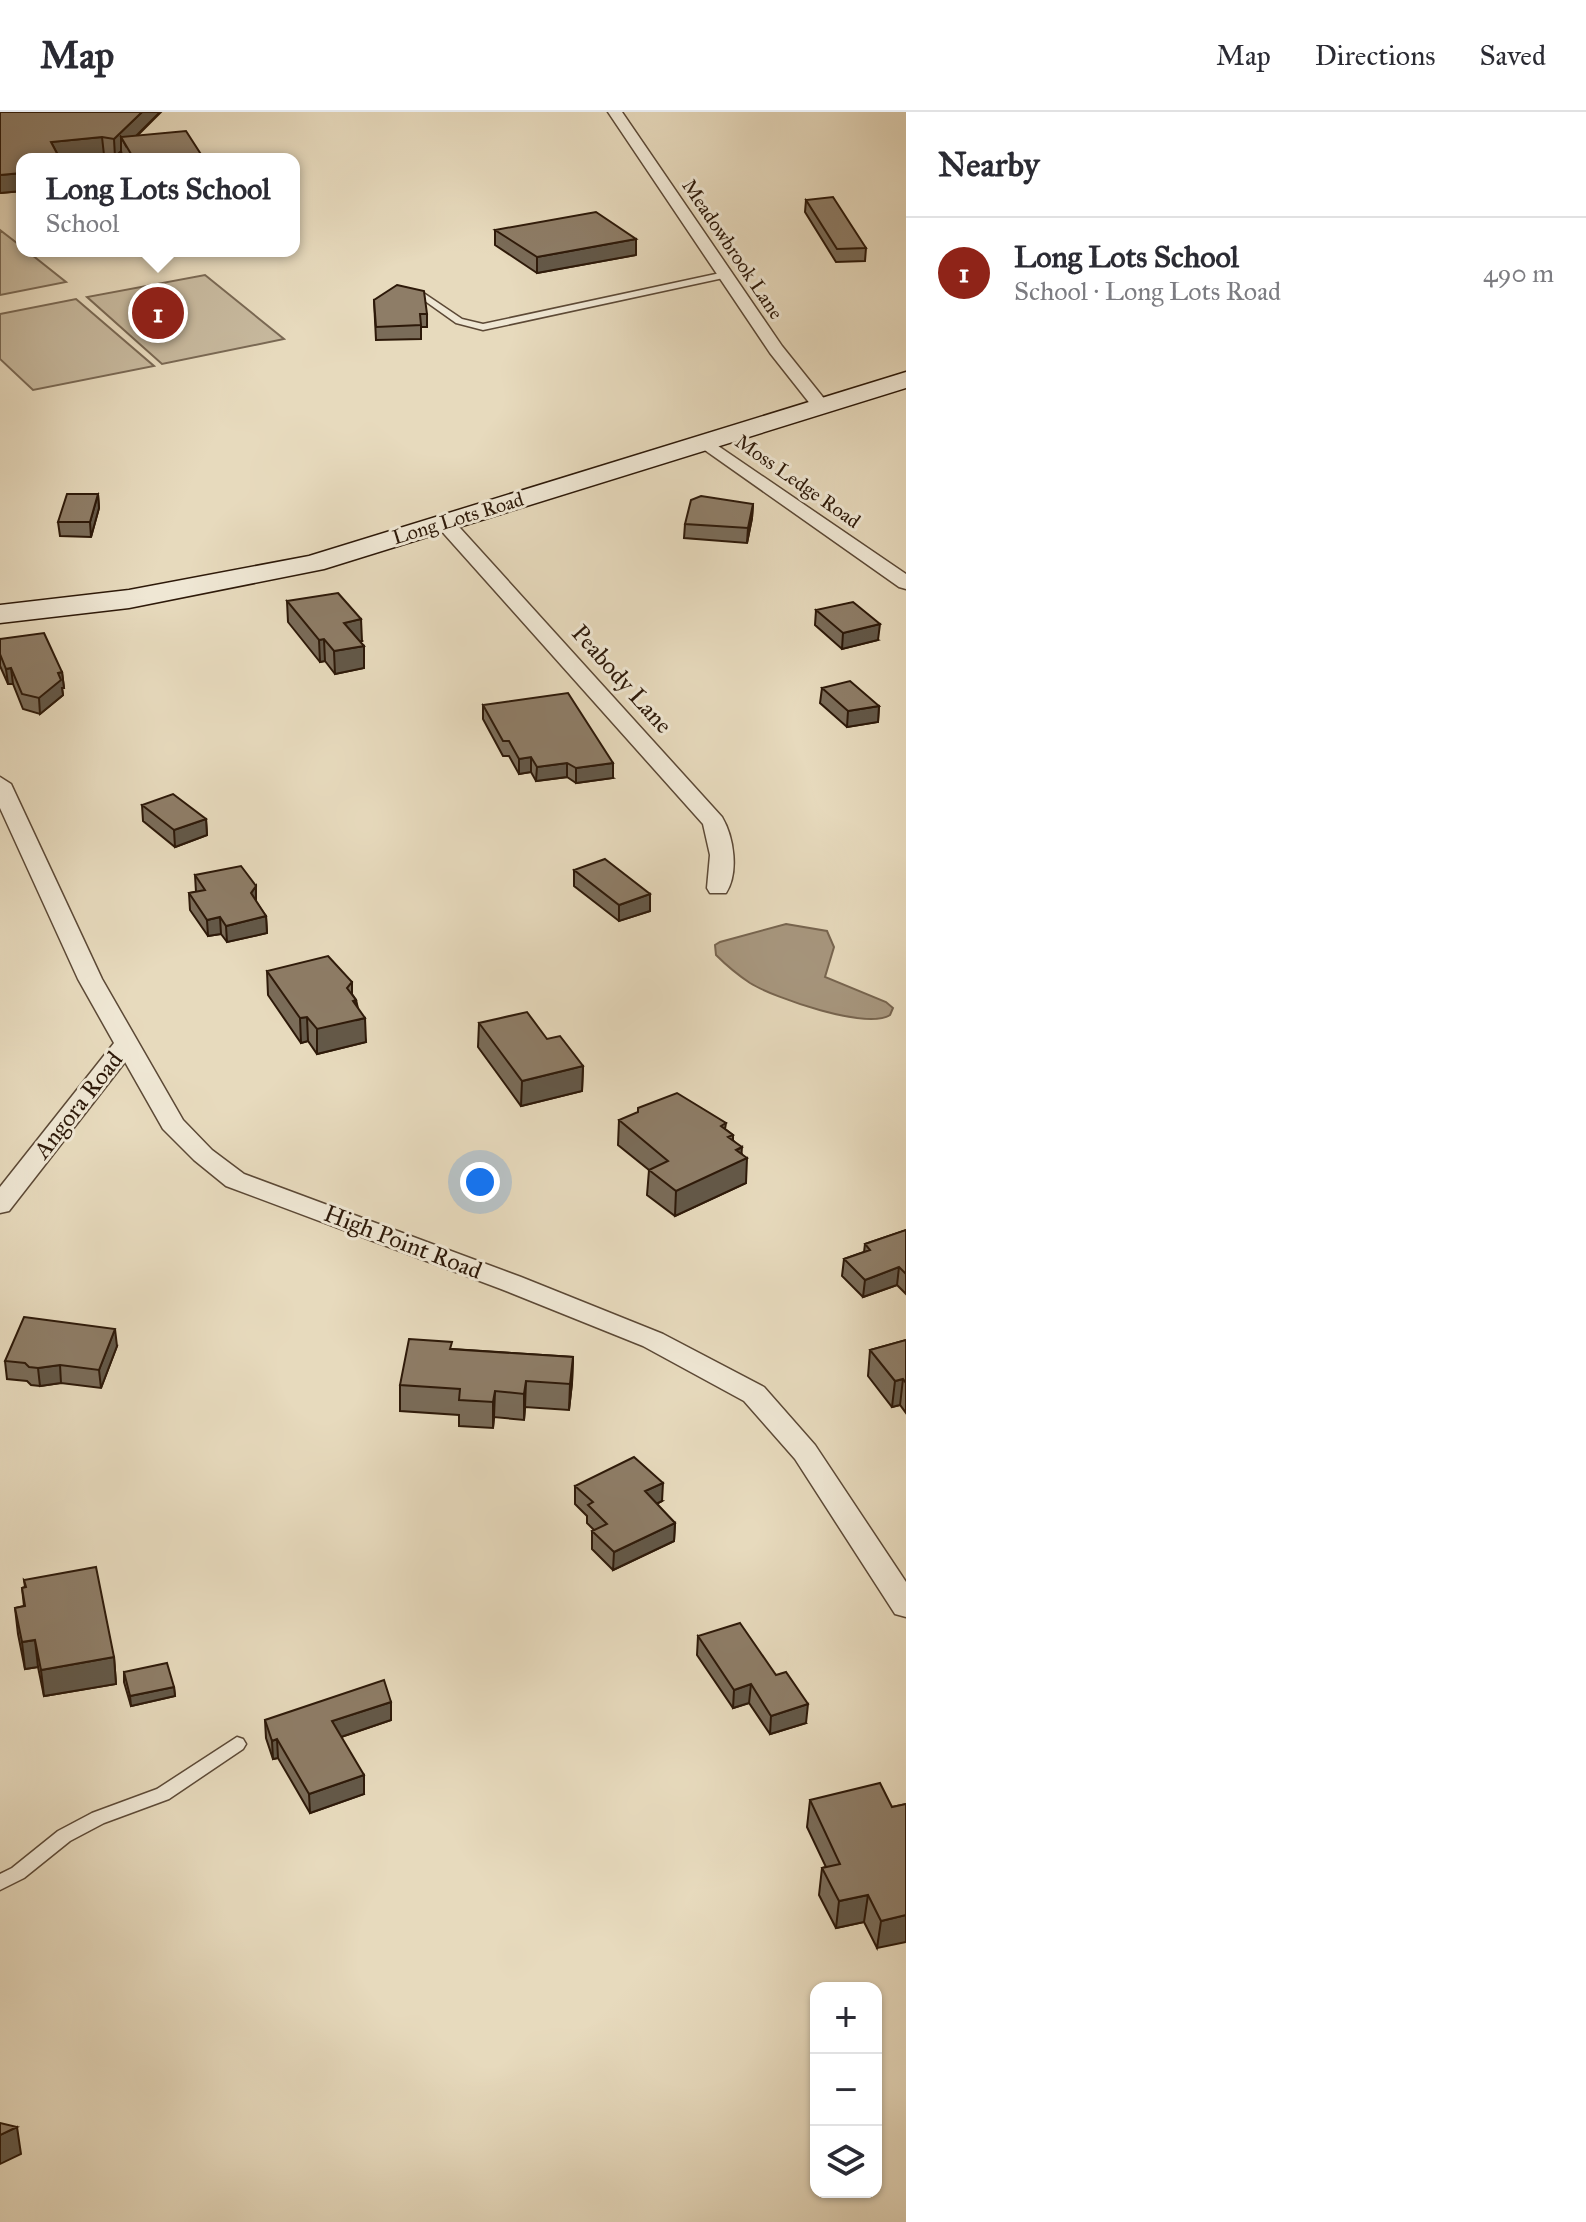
<!DOCTYPE html>
<meta charset="utf-8">
<style>
:root{--surface:#fff;--page:#f7f7f7;--text:#2b2b33;--muted:#7c7c81;--line:#e1e1e2;--accent:#8f2418}
body{margin:0;font-family:"IM FELL Great Primer",serif;background:var(--page);color:var(--text)}
.controls{position:absolute;right:24px;bottom:24px;display:grid;overflow:hidden;border-radius:16px;box-shadow:0 2px 6px #0004}
.controls button{width:72px;height:72px;display:grid;place-items:center;padding:0;border:0;border-bottom:2px solid var(--line);background:var(--surface);color:var(--text);font:40px sans-serif}
.you{position:absolute;left:480px;top:1070px;width:28px;height:28px;margin:-20px;border:6px solid #fff;border-radius:50%;background:#1a73e8;box-shadow:0 0 0 12px #1a73e833}
.badge{display:grid;place-items:center;width:52px;height:52px;border-radius:50%;background:var(--accent);color:#fff;font-size:26px;font-weight:700}
.pin{position:absolute;translate:-50% -50%;border:4px solid #fff;box-shadow:0 2px 8px #0006}
.popup{position:absolute;left:16px;top:41px;width:284px;height:104px;box-sizing:border-box;display:grid;place-content:center;border-radius:16px;background:var(--surface);filter:drop-shadow(0 2px 6px #0005);font-size:26px;white-space:nowrap;color:var(--muted)}
.popup b{font-size:30px;color:var(--text)}
.popup::after{content:'';position:absolute;left:50%;top:100%;margin-left:-16px;border:16px solid transparent;border-top-color:var(--surface)}
.list{margin:0;padding:0;list-style:none}
h2{display:flex;justify-content:space-between;align-items:center;height:104px;margin:0;padding:0 32px;font-size:34px}
h2 small{font-size:26px;font-weight:400;color:var(--muted)}
.list li{display:grid;grid-template-columns:52px 1fr auto;gap:24px;align-items:center;box-sizing:border-box;height:112px;padding:0 32px;border-top:2px solid var(--line)}
.list b{display:block;font-size:30px;white-space:nowrap}
.list p{margin:0;font-size:26px;white-space:nowrap;color:var(--muted)}
.list em{font-size:26px;font-style:normal;color:var(--muted)}
.icon{flex:none;width:44px;height:44px;fill:none;stroke:currentColor;stroke-width:2;stroke-linecap:round;stroke-linejoin:round}
.map{position:relative;flex:none;width:906px;height:2110px;overflow:hidden}
header{display:flex;align-items:center;gap:48px;box-sizing:border-box;height:112px;padding:0 40px;background:var(--surface);border-bottom:2px solid var(--line)}
header strong{font-size:38px}
nav{display:flex;gap:44px;margin-inline-start:auto;font-size:28px}
main{display:flex}
aside{flex:1;background:var(--surface)}
.map>svg:first-child{display:block}
.green{fill:#c7b99e;stroke:#7a6954;stroke-width:2}
.water{fill:#a89880;stroke:#776550;stroke-width:2}
.lines{fill:none;stroke-linecap:round;stroke-linejoin:round}
.lane-casing{stroke:#5c4936;stroke-width:3}
.street-casing{stroke:#5c4936;stroke-width:3}
.secondary-casing{stroke:#2d1909;stroke-width:3}
.lane{fill:#efe7d4;fill-rule:evenodd}
.street{fill:#efe7d4;fill-rule:evenodd}
.secondary{fill:#efe7d4;fill-rule:evenodd}
.wall{fill:#7a6c59;stroke:#2d1909;stroke-width:2}
.shaded-wall{fill:#635848;stroke:#2d1909;stroke-width:2}
.building{fill:#8e7d67;stroke:#2d1909;stroke-width:2}
.labels{text-anchor:middle;stroke-width:6;stroke-linejoin:round;paint-order:stroke}
.far-street-label{font-size:20px;fill:#2d1909;stroke:#efe7d4}
.street-label{font-size:24px;fill:#2d1909;stroke:#efe7d4}
</style>
<header>
<strong>Map</strong>
<nav><a>Map</a><a>Directions</a><a>Saved</a></nav>
</header>
<main>
<div class="map">
<svg width="906" height="2110" viewBox="0 0 906 2110">
<rect width="100%" height="100%" fill="#e7dabd"/>
<filter id="stains"><feTurbulence type="fractalNoise" baseFrequency=".0025" numOctaves="4"/><feColorMatrix values="0 0 0 0 .2 0 0 0 0 .09 0 0 0 0 .02 0 0 0 .5 -.17"/></filter>
<radialGradient id="worn" r=".72"><stop offset=".6" stop-color="#630" stop-opacity="0"/><stop offset="1" stop-color="#630" stop-opacity=".3"/></radialGradient>
<path class="green" d="M0,118L22,135V139H27L66,170L0,183Z
M205,163L284,227L162,252L87,185Z
M76,187L154,254L33,278L0,247V202Z"/>
<path class="water" d="M786,812L827,819L834,835L825,865L886,890L893,896L890,903C867,918 774,886 750,871C738,863 726,853 716,843L715,833L720,830Z"/>
<g class="lines">
<g class="lane-casing">
<path id="lane" d="M725,160L729,163L728,165L483,218L456,211L418,184L425,182L462,207L483,212Z
M237,1625L243,1627L246,1632L243,1637L169,1687L104,1711L70,1729L24,1766L0,1778V1762L12,1756L58,1719L92,1701L157,1677Z"/>
</g>
<g class="street-casing">
<path id="street" d="M608,0H622L782,234L830,294L827,298H815L770,241Z
M705,325L906,462V477L899,475L699,334L696,330Z
M444,404L451,406L722,705C734,725 739,761 726,781H710L707,776L710,743L703,712L437,414L435,410Z
M0,665L11,672L102,867L183,1008L212,1038L244,1062L521,1165L663,1222L764,1275L815,1333L906,1470V1505L895,1502L795,1347L744,1289L643,1234L501,1177L226,1074L194,1048L163,1017L125,950L9,1099L0,1101V1075L114,931L78,867L0,696Z"/>
</g>
<g class="secondary-casing">
<path id="secondary" d="M906,260V276L324,457L129,496L0,511V493L129,478L309,444Z"/>
</g>
<use href="#lane" class="lane"/>
<use href="#street" class="street"/>
<use href="#secondary" class="secondary"/>
</g>
<path class="wall" d="M0,0H161L137,24L204,47H124L122,43L121,39L115,45L104,43L22,47V79L0,81Z
M806,88L866,136L865,149L836,150L805,100Z
M495,118L636,143L537,161L495,133Z
M374,188L427,202V215H421V227L376,228Z
M98,382L99,396L91,425L60,424L58,410Z
M753,392L752,406L747,431L684,426L685,412Z
M287,489L362,529L360,530L364,534V556L335,562L325,549L320,550L288,510Z
M816,498L878,528L842,537L815,513Z
M0,527L62,560L64,576H62L63,583L40,602L23,597L13,572H8L0,554Z
M822,576L879,594L878,610L847,615L820,591Z
M483,593L613,666L576,671L567,665L536,669L531,660L519,662L509,644H503L483,607Z
M142,693L206,707L207,723L175,735L143,709Z
M574,758L650,782V799L619,809L574,774Z
M195,763L256,790L266,804L267,821L227,830L221,822L208,824L190,798L189,781L196,780Z
M267,859L352,870V882L356,888L366,930L317,942L308,929L301,931L268,883Z
M479,911L547,927L583,954L582,979L521,994L478,935Z
M619,1008L726,1011L725,1017L733,1023V1028L742,1042L746,1071L675,1104L647,1083L649,1058L618,1033Z
M906,1118V1182L897,1173L863,1185L842,1164L844,1147L864,1140L865,1132Z
M906,1228V1301L900,1293L892,1295L868,1264L870,1238Z
M117,1234L101,1276L61,1271L40,1274L31,1273L27,1269L7,1267L5,1249Z
M452,1237L573,1245L572,1271L569,1298L525,1295L524,1308L494,1305L493,1316L459,1314V1303L400,1299V1273Z
M575,1374L662,1389L656,1392L675,1411L674,1429L613,1458L592,1437V1419L594,1418L587,1411V1404L575,1392Z
M24,1468L114,1545L116,1572L44,1584L38,1555L25,1557L18,1522L15,1496L24,1494L22,1476L25,1475Z
M698,1524L806,1611L770,1622L749,1591L733,1596L697,1543Z
M124,1560L174,1575L175,1584L131,1594L124,1570Z
M391,1590V1608L341,1625L364,1682L310,1701L278,1646L273,1647L266,1626L265,1608Z
M810,1688L892,1695L906,1692L877,1836L864,1810L836,1816L819,1783L822,1756L826,1755L807,1715Z"/>
<path class="shaded-wall" d="M142,0H160L126,34L121,25V39L115,45L114,27Z
M102,25L104,43L60,47L51,30Z
M22,61V79L0,81V63Z
M636,127V143L537,161V145Z
M98,382L99,396L91,425L90,410Z
M753,392L752,406L747,431L748,416Z
M361,507L362,529L345,533L344,511Z
M880,512L878,528L842,537L843,521Z
M324,527L325,549L320,550L319,528Z
M364,534V556L335,562L334,539Z
M11,556L13,572H8L6,557Z
M62,560L64,576H62L63,583L40,602L39,586L58,561Z
M879,594L878,610L847,615L848,599Z
M531,645V660L519,662V647Z
M567,651V665L536,669L537,655Z
M613,651V666L576,671V656Z
M206,707L207,723L175,735L174,718Z
M256,774V791L251,781Z
M650,782V799L619,809V793Z
M266,804L267,821L227,830L226,814Z
M220,805L221,822L208,824L207,808Z
M356,888L357,908L365,906L366,930L317,942V917L353,889Z
M307,905L308,929L301,931L300,906Z
M583,954L582,979L521,994L522,969Z
M742,1035L741,1048L747,1046L746,1071L675,1104L676,1079Z
M899,1155L897,1173L863,1185L865,1168Z
M115,1217L117,1234L101,1276L99,1258Z
M573,1245L572,1271L569,1298L570,1272Z
M60,1253L61,1271L40,1274L38,1256Z
M903,1267L900,1293L892,1295L895,1269Z
M526,1269L525,1295L524,1308V1282Z
M495,1279L494,1305L493,1316V1290Z
M663,1371L662,1389L644,1398L645,1379Z
M675,1411L674,1429L613,1458L614,1440Z
M35,1528L38,1555L25,1557L22,1530Z
M114,1545L116,1572L44,1584L41,1558Z
M751,1572L749,1591L733,1596L734,1578Z
M174,1575L175,1584L131,1594L130,1584Z
M391,1590V1608L332,1628V1609Z
M808,1592L806,1611L770,1622L771,1604Z
M277,1627L278,1646L273,1647L272,1629Z
M364,1663V1682L310,1701L309,1682Z
M868,1783L864,1810L836,1816L839,1789Z
M906,1803V1830L877,1836L881,1809Z
M17,2015L21,2042L0,2052V2023Z"/>
<path class="building" d="M0,0H142L114,27L102,25L51,30L60,47H22V61L0,63Z
M186,19L204,47H134L121,25Z
M833,85L866,136L837,137L806,88Z
M596,100L636,127L537,145L495,118Z
M397,173L424,179L427,202H420L421,213L376,215L374,188Z
M67,382H98L90,410H58Z
M701,384L753,392L748,416L685,412L691,388Z
M338,481L361,507L344,511L364,534L334,539L324,527L319,528L287,489Z
M853,490L880,512L843,521L816,498Z
M44,521L62,560L58,561L61,568L39,586L22,582L11,556L6,557L0,542V527Z
M850,569L879,594L848,599L822,576Z
M568,581L613,651L576,656L567,651L537,655L531,645L519,647L509,629H503L483,593Z
M173,682L206,707L174,718L142,693Z
M605,747L650,782L619,793L574,758Z
M241,754L256,774L251,781L266,804L226,814L220,805L207,808L189,781L205,778L195,763Z
M328,844L352,870L347,876L356,888L353,889L365,906L317,917L307,905L300,906L267,859Z
M527,900L547,927L560,924L583,954L522,969L479,911Z
M677,981L726,1011L721,1014L733,1023L728,1025L742,1035L736,1038L747,1046L676,1079L649,1058L668,1049L619,1008L638,1000V996Z
M906,1118V1162L899,1155L865,1168L844,1147L870,1138L865,1132Z
M24,1205L115,1217L99,1258L60,1253L38,1256L29,1255L25,1251L5,1249Z
M409,1227L452,1230L450,1237L573,1245L570,1272L526,1269L524,1282L495,1279L493,1290L459,1288L460,1277L400,1273Z
M906,1228V1271L903,1267L895,1269L870,1238Z
M634,1345L663,1371L645,1379L675,1411L614,1440L592,1419L607,1412L588,1393L593,1390L575,1374Z
M96,1455L114,1545L41,1558L35,1528L22,1530L15,1496L25,1494L22,1476L26,1475L24,1468Z
M740,1511L776,1563L786,1560L808,1592L771,1604L751,1572L734,1578L698,1524Z
M167,1551L174,1575L130,1584L124,1560Z
M384,1568L391,1590L332,1609L364,1663L309,1682L277,1627L272,1629L265,1608Z
M880,1671L892,1695L906,1692V1803L881,1809L868,1783L839,1789L822,1756L840,1752L810,1688Z
M0,2011L17,2015L0,2023Z"/>
<g class="labels">
<g class="far-street-label">
<text transform="translate(733 137) rotate(56)" y="7">Meadowbrook Lane</text>
<text transform="translate(798 369) rotate(35)" y="7">Moss Ledge Road</text>
<text transform="translate(458 406) rotate(-17)" y="7">Long Lots Road</text>
</g>
<g class="street-label">
<text transform="translate(622 567) rotate(48)" y="8">Peabody Lane</text>
<text transform="translate(78 993) rotate(-52)" y="8">Angora Road</text>
<text transform="translate(403 1130) rotate(21)" y="8">High Point Road</text>
</g>
</g>
<rect width="100%" height="100%" filter="url(#stains)"/>
<rect width="100%" height="100%" fill="url(#worn)"/>
</svg>
<div class="controls">
<button>+</button>
<button>−</button>
<button><svg class="icon" aria-label="layers" viewBox="0 0 24 24"><path d="M12 4l9 5-9 5-9-5zM3 14l9 5 9-5"/></svg></button>
</div>
<div class="you"></div>
<div class="pin badge" style="left:158px;top:201px">1</div>
<div class="popup"><b>Long Lots School</b>School</div>
</div>
<aside>
<h2>Nearby<small></small></h2>
<ul class="list">
<li><span class="badge">1</span><div><b>Long Lots School</b><p>School · Long Lots Road</p></div><em>490 m</em></li>
</ul>
</aside>
</main>
